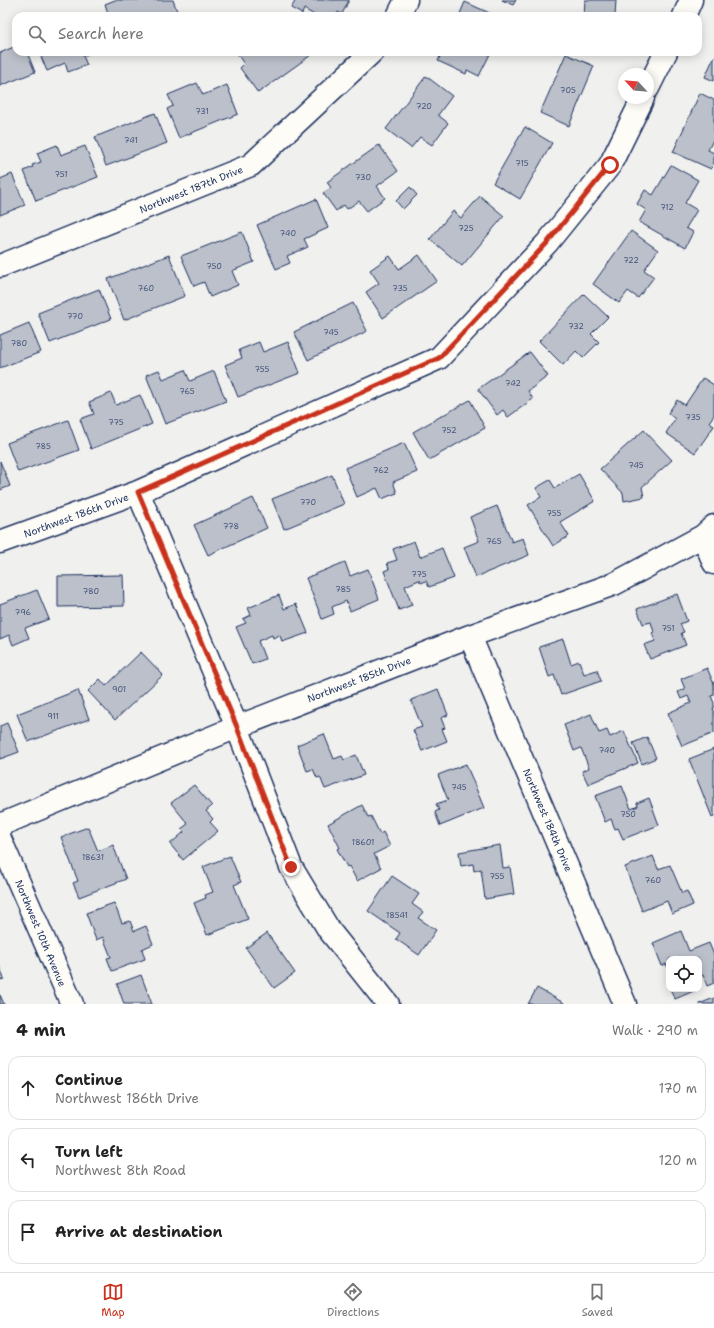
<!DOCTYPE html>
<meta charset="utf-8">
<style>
:root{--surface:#fff;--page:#f6f6f6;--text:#222;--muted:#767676;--line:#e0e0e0;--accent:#c8321e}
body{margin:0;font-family:"Shantell Sans",sans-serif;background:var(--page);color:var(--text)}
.controls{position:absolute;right:12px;bottom:12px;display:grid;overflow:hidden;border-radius:8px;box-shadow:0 2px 10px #0003}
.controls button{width:36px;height:36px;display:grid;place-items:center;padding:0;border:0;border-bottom:1px solid var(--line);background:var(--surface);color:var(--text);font:20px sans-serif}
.compass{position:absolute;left:618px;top:68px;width:36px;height:36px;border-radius:50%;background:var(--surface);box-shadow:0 2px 10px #0003;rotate:296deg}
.stop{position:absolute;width:12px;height:12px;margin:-9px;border:3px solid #c8321e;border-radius:50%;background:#fff}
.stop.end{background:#c8321e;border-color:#fff;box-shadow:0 1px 4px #0008}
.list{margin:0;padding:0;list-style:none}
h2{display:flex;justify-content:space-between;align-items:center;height:52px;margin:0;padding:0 16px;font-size:17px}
h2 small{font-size:13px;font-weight:400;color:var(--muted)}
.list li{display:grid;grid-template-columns:26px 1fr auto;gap:12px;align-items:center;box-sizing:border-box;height:64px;margin:0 8px 8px;padding:0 8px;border:1px solid var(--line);border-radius:12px}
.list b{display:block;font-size:15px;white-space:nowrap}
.list p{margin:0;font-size:13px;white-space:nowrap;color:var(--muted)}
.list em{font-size:13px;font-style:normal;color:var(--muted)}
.icon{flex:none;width:22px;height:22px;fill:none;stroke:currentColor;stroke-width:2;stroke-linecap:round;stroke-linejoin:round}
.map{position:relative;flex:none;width:714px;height:1004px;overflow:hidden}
.search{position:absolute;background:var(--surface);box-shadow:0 2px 10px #0003;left:12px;right:12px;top:12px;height:44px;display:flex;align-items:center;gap:10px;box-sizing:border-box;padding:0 14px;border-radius:12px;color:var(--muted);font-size:15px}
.sheet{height:268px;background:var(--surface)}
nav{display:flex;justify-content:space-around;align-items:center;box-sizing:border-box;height:56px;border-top:1px solid var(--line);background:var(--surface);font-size:11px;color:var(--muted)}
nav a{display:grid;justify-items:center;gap:2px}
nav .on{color:var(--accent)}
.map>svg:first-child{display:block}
.building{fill:#bbc0ca;stroke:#1b2f5e}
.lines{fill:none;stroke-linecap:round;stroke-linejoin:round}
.minor-casing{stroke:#1b2f5e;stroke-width:25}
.minor{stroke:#fdfcf7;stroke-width:22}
.route{stroke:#c8321e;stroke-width:5}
.labels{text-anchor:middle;stroke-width:3;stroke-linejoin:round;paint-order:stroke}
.number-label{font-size:8px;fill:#435379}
.street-label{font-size:10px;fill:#1b2f5e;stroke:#fdfcf7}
</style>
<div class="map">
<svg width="714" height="1004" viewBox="0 0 714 1004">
<rect width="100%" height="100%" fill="#f0f0ee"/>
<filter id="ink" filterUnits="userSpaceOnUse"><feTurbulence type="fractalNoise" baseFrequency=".025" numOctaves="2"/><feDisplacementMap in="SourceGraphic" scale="8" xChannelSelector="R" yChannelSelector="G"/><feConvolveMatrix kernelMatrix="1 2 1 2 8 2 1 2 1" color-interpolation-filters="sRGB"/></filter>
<g filter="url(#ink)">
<path class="building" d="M115,0H173L177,11L164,16H109L105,4Z
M296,0H349L342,14L338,12L336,16H316L304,9L302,14L291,8Z
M502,0H516L513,5Z
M585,0H616L615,16H584Z
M465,2L494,15V16H459Z
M16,46V52H27L35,72L0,86V53Z
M39,52H93L83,56L87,65L68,72L65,63L47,71Z
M241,52H309L311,55L258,93L240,68L244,64L238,55Z
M442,52H491L479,76L467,70L466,74L438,61Z
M566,54L594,66L569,126L540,113Z
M714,57V81L705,77Z
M426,76L452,96L438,115L448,123L432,145L420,137L411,148L386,129Z
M197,83L203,95L227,85L238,114L179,138L167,109L173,106L168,95Z
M700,93L714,100V138L708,150L714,153V162L711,169L673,152Z
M155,113L167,143L106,166L95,137Z
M525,127L552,143L520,199L493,183Z
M57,145L61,155L85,146L98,177L36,201L24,171L33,167L32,165L41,162L37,153Z
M379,145L398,171L377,186L385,198L367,211L359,201L347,209L344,205L336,211L323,193L331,188L327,182Z
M671,165L698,180L685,203L697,210L686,228L693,232L685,248L639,222L646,210L637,204L645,190L653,195Z
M12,174L25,205L0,215V179Z
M410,187L417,195L403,209L396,201Z
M480,196L504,216L462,266L430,239L453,211L461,218Z
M316,199L328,228L304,239L308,247L287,256L290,263L276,269L257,225Z
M631,231L658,250L644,270L654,277L638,298L628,291L619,303L593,284Z
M242,232L254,262L232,271L238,285L210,297L204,282L194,286L181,256Z
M169,255L185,296L124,320L108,279Z
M419,255L437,281L383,318L366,292L379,283L370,270L390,256L399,269Z
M99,289L111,319L50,343L38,313Z
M584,294L608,317L591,334L599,342L583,358L576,351L563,365L539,341Z
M353,303L367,331L308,360L294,332Z
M29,323L41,352L0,368V335Z
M259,342L263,352L288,342L300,373L238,397L225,365L242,358L239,350Z
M530,352L548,376L528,391L533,399L508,417L503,410L497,415L478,389Z
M159,370L163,379L185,370L190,381L214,371L226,401L165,424L146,375Z
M703,378L714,385V415L709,422L714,426L695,453L666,433L675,419L668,413L677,400L685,405Z
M111,393L116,405L140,395L152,424L91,449L80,419L94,414L89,402Z
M470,400L485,428L429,460L413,432Z
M68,420L79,450L18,472L7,443Z
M644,430L672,460L642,487L644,497L624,501L623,493L600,469Z
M404,443L417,472L393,482L397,493L389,496L382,499L377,488L357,497L345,468Z
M0,461L10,486L0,490Z
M579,474L595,501L560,522L569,536L553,546L528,505L541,497L536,488L550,480L555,488Z
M332,475L344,504L284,529L272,499Z
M253,498L267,528L208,555L194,525Z
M497,506L512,542L523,538L529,555L476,577L464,547L479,541L470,517Z
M414,541L420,557L442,548L454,578L429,587L426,581L421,583L419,580L405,586L412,605L399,610L384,571L389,569L387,563L397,560L393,549Z
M345,562L350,576L368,569L379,599L350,611L346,601L332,607L334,614L322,619L306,578Z
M123,575L124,606L58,607V576Z
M37,590L49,619L25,628L29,638L13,645L9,635L0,639V604Z
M677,594L687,621L680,624L684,632L681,633L686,645L650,659L644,645L655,641L652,633L654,632L651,622L643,624L637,609Z
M279,595L284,609L296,604L308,633L282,642L280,635L273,638L272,635L258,641L265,659L252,664L236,627L246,623L243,619L251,615L248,608Z
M563,639L571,664L579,661L584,674L597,670L601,681L561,695L554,675L549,677L539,647Z
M141,652L163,675L115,720L88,691L100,679L106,686Z
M707,668L714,684V695L711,696L714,703V708H713L714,711V733L682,746L668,713L691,703L688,696L681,699L678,692L685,689L681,679Z
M438,689L448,715L441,718L445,728L442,729L447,741L422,751L413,730L422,727L411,700Z
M78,690L89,719L28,742L17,714Z
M591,714L599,733L607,730L610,737L624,731L638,763L588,784L582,771L589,768L581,748L574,751L564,725Z
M7,723L19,752L0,759V726Z
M324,734L334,759L342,756L344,760L356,755L364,775L325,789L320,777L317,778L313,769L307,771L297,745Z
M647,737L656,758L642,764L633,743Z
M714,749V816L712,817L689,759Z
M466,764L484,808L440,826L435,812L439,810L436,804L448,800L438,775Z
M194,785L212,806L206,811L213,819L210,822L218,831L183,860L170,844L184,832L181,829L188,824L171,803Z
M622,786L631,809L638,806L637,803L649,798L659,825L623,839L618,828L615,829L611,819L605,822L595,796Z
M362,805L368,817L371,816L380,834L383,832L390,846L374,854L381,868L357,881L349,866L347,867L337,849L340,848L328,824Z
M88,827L98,851L113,845L126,879L79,897L73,883L78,881L61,837Z
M500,845L503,868L510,867L514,894L485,899L481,869L474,871L473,864L461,866L459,852Z
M230,856L241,882L234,885L248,919L207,935L194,903L206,898L205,895L213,892L203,867Z
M653,856L658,869L670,865L682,893L687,891L693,905L672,914L667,901L642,911L625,867Z
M392,876L419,894L412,904L423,912L418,918L436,930L419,955L396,939L400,933L368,911Z
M114,903L122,923L130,921L134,931L146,926L153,944L142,949L145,959L112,971L107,958L111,957L103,937L96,940L86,913Z
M681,931L689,951L709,943L714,955V983L707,986L703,975L699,976V959H669V970L666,964L662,966L653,943Z
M267,933L295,973L274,988L246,948Z
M0,967L4,979L0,980Z
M141,975L152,1004H124L117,984Z
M537,988L564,1003V1004H528Z
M670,989H695L696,990L675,999Z
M0,995L4,1004H0Z
M714,998V1004H699Z"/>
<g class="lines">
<g class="minor-casing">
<path id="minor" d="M398,16L406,0
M684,16L691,0
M648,88L666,52
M0,266L251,165L372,52
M138,492L237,727L291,867L329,930L388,1004
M703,536L714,563
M0,542L138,492L439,358L547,243L610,165L643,98
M470,636L625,1004
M0,825L237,727L470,636L614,584L703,536L714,526
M0,839L72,1004"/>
</g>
<use href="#minor" class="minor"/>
</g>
</g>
<g class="lines" filter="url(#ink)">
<path class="route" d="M291,867L237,727L138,492L439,358L547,243L610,165"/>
</g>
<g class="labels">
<g class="number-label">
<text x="568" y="93">705</text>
<text x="424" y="109">720</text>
<text x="202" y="114">731</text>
<text x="131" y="143">741</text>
<text x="522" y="166">715</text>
<text x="61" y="177">751</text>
<text x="363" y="180">730</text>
<text x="667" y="210">712</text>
<text x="466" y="231">725</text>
<text x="288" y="236">740</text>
<text x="631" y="263">722</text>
<text x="214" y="269">750</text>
<text x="146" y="291">760</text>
<text x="400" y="291">735</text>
<text x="75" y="319">770</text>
<text x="576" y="329">732</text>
<text x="331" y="335">745</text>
<text x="19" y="346">780</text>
<text x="262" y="372">755</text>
<text x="513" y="386">742</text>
<text x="187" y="394">765</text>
<text x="693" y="420">735</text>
<text x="116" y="425">775</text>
<text x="449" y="433">752</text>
<text x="43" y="449">785</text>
<text x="636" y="468">745</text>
<text x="381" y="473">762</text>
<text x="308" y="505">770</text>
<text x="554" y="516">755</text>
<text x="231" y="529">778</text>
<text x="494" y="544">765</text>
<text x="419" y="577">775</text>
<text x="343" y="592">785</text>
<text x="91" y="594">780</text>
<text x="23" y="615">796</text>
<text x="668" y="631">751</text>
<text x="119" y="692">901</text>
<text x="53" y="719">911</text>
<text x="607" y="753">740</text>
<text x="459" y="790">745</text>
<text x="628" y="817">750</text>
<text x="363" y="845">18601</text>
<text x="93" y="860">18631</text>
<text x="497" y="879">755</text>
<text x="653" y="883">760</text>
<text x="397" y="918">18541</text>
</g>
<g class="street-label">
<text transform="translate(191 189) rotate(-22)" y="4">Northwest 187th Drive</text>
<text transform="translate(76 515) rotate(-20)" y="4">Northwest 186th Drive</text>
<text transform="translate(359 679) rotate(-21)" y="4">Northwest 185th Drive</text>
<text transform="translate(548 820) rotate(67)" y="4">Northwest 184th Drive</text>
<text transform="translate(41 933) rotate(67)" y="4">Northwest 10th Avenue</text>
</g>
</g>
</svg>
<div class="controls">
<button><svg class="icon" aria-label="locate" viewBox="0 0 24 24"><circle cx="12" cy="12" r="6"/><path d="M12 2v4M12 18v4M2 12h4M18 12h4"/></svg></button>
</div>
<svg class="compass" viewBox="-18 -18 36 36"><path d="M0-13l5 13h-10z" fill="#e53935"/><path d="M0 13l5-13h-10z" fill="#767676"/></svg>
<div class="stop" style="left:610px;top:165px"></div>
<div class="stop end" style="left:291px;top:867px"></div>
<div class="search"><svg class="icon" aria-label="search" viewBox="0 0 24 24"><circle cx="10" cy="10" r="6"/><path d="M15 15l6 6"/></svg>Search here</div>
</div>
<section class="sheet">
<h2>4 min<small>Walk · 290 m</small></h2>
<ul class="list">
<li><svg class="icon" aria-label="ahead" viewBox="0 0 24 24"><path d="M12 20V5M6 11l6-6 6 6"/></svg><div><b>Continue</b><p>Northwest 186th Drive</p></div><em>170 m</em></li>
<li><svg class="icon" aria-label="left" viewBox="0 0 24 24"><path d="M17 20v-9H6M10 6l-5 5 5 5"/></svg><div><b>Turn left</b><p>Northwest 8th Road</p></div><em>120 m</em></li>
<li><svg class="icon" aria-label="arrive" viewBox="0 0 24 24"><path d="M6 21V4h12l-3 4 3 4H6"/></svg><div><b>Arrive at destination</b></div></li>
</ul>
</section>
<nav>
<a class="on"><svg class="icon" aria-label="map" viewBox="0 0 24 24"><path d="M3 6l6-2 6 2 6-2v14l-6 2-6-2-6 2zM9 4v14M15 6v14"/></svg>Map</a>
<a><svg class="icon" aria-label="directions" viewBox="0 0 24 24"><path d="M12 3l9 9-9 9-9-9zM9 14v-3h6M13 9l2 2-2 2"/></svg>Directions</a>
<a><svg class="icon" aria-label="saved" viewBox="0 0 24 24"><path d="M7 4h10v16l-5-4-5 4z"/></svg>Saved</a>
</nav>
